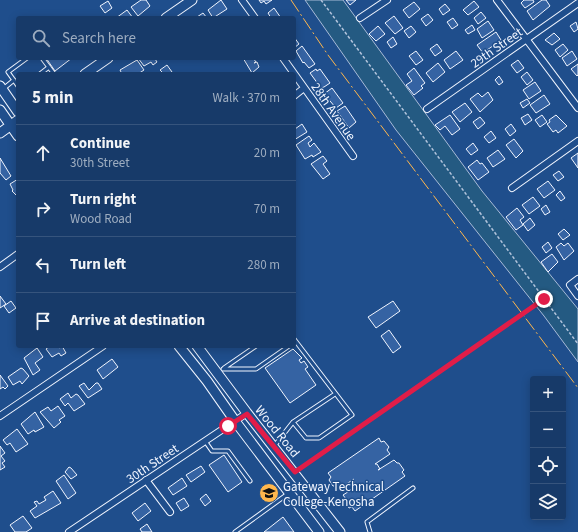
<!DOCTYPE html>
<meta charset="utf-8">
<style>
:root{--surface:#173a69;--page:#244571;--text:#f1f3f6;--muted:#9eadc0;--line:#36547d}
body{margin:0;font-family:"Source Sans 3",sans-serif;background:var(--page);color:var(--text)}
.controls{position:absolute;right:12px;bottom:12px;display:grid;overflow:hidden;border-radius:4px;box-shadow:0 2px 10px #0003}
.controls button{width:36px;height:36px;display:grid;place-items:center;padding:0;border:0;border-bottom:1px solid var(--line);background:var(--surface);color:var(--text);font:20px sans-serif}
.stop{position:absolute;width:12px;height:12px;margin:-9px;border:3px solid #e11d48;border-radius:50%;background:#fff}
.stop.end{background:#e11d48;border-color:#fff;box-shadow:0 1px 4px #0008}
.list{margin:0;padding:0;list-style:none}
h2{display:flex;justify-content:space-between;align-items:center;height:52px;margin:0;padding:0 16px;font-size:17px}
h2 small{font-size:13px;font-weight:400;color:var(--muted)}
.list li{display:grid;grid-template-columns:26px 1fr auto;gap:12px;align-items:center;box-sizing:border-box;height:56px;padding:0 16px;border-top:1px solid var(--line)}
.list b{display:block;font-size:15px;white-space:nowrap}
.list p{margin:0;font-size:13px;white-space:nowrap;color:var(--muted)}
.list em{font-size:13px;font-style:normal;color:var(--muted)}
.icon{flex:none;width:22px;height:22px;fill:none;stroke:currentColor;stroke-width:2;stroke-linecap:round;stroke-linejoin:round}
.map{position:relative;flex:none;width:578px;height:532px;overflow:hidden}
.search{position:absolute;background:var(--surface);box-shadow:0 2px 10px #0003;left:16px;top:16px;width:280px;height:44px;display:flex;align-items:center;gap:10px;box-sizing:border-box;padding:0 14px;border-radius:4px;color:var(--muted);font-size:15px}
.panel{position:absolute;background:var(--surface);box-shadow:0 2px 10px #0003;left:16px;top:72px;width:280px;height:276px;border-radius:4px}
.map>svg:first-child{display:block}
.green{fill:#245a82;stroke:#a8bbd7}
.building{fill:#3563a3;stroke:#f2f6ff}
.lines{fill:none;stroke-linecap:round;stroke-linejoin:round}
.lane-casing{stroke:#f2f6ff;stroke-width:5}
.street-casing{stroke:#f2f6ff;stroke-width:8}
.secondary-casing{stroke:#f2f6ff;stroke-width:11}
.path{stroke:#b3c4dc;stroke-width:1.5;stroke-dasharray:3 2;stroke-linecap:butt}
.lane{stroke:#1f4e8c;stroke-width:3}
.street{stroke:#1f4e8c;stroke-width:6}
.secondary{stroke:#1f4e8c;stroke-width:9}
.power{stroke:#ffb74d;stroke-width:1;stroke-dasharray:14 3 2 3;stroke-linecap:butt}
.route{stroke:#e11d48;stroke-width:5}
.labels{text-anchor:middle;stroke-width:3;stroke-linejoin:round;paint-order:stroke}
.street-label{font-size:13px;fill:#f2f6ff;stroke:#1f4e8c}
.poi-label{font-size:13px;fill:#f2f6ff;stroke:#1f4e8c;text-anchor:start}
</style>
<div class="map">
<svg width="578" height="532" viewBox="0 0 578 532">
<rect width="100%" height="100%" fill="#1f4e8c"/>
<path class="green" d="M305,0H343L482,191L578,309V362L544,316L396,130Z"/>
<path class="building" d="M141,0H146L150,6L138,16L131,7Z
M221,0L227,9L213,18L208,10Z
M259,0H272L266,4L264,1L261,3Z
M346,0H356L350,5Z
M524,0H533L534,2L525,8L521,3Z
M542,0H546L550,6L533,20L527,11Z
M108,1L112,8L105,13L100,6Z
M474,1L479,7L468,15L463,10Z
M414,2L420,9L409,18L403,10Z
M445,4L450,10L443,15L439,9Z
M274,8L281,18H271L268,13Z
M127,10L133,18H116Z
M481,12L486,18L478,24L474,18Z
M203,13L207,18H196L197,17Z
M428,14L433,20L426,26L421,19Z
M394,16L403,28L395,34L385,23Z
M453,18L458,25L452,29L447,22Z
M488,21L494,30L482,38L477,29Z
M576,22L578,29L574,32L570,26Z
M472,25L475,30L468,34L465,30Z
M378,26L385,34L376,41L369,34Z
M411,26L416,32L409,38L404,31Z
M496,32L501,40L483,53L477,45Z
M554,33L560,39L552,45L545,40Z
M294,37L299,44L294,48Z
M393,37L397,44L391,48L387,42Z
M437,44L442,51L435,56L430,49Z
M563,44L568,50L560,57L555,50Z
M302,46L315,64L309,68L304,62L303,63L296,51Z
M416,51L423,60L416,65L409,56Z
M456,51L463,60L450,69L444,60Z
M572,51L577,59L567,66L562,58Z
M46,58H72L55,71Z
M138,58H157L155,59L157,62L153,65L151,62L144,66Z
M243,58H253L256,62L254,63L257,62L259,67L252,73Z
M137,60L144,70L138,74H122L120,70Z
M518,60L524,68L517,73L511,65Z
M438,63L445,72L433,82L426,73Z
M578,64V75L577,76L571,69Z
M167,65L172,72L169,74H164L160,70Z
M414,68L425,83L421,86L423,88L414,95L406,85L412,81L407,74Z
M316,69L317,71L320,69L330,83L324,87L321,88L310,73Z
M527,72L533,80L527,85L521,77Z
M499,76L503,82L499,85L495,80Z
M535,82L541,91L529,99L523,90Z
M332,88L343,103L336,108L324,94Z
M488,92L493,100L480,112L470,99L478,93L482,97Z
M544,95L550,104L536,113L530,105Z
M527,99L530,103L523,108L520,103Z
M465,103L472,112L460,122L452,112Z
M345,106L356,122L349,128L337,111Z
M528,114L532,120L525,125L521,118Z
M450,115L460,129L452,135L445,126L440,130L435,125Z
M542,115L547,122L540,127L535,120Z
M556,115L567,126L558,133L556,130L553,132L547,124L550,122L549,120Z
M480,117L485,123L478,129L473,122Z
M302,124L307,132L294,140V128L295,129Z
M511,124L516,131L510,136L505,129Z
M491,131L496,138L489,143L484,137Z
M309,136L312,140L308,143L310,147L314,143L321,152L313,157L312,155L305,159L296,145Z
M514,139L523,151L516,158L506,145Z
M473,143L478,150L471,155L466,149Z
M498,150L505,159L493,167L487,158Z
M578,153V168L571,158Z
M323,156L327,161L323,164L330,174L323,179L311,164Z
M0,158L11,176L6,180L0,173Z
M477,160L480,164L482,163L489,172L478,180L468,167Z
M559,171L564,177L558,181L553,175Z
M18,179V197L12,191L13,190L10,184Z
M548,181L555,190L544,198L537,189Z
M560,191L565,198L561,201L556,195Z
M533,197L540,206L529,214L522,205Z
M546,205L550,212L545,215L541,209Z
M517,208L524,217L520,220L523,225L516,230L506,217Z
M530,218L535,225L528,231L523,224Z
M564,229L570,235L563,240L558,234Z
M548,242L552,248L546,253L542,247Z
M561,243L564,246L568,243L574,251L564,260L556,247Z
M552,254L558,262L548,272L541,262Z
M0,296L6,304L0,308Z
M11,301L16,308L9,313L4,306Z
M393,301L400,311L376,328L368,317Z
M389,330L401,347L393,353L381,336Z
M50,346H57L59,348L62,346L66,353L61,356L59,353L52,357L46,349Z
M37,348L43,357L35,363L40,370L33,375L24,358Z
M293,349L302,358L299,360L301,363L304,361L308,367L305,369L316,385L290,403L265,368Z
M112,359L118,367L103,379L97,370Z
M21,368L23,369L29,376L22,384L20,381L13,385L8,377Z
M0,375L8,386L5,389L3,387L0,389Z
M84,383L89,390L96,383H98L102,389L88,398L79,386Z
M68,393L71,398L76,394L78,395L85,404L74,411L68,403L65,406L60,399Z
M58,406L65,416L59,420L61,422L54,428L40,412L48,407L51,411Z
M35,412L44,427L35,432L34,430L28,434L21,424Z
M17,429L28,444L16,452L10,443L7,445L3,440Z
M379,438L381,442L384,441L389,447L387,450L390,454L375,464H377L380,469L378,470L394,460L397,463H399L404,470L402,472L405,476L355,511L352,507L349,508L344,502L346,499L343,495L359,485L356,486L353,480L354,479L339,489L336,486H333L329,480L331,477L328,473Z
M0,446L5,453L1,456L5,461L2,463L5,467L0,470Z
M224,455L242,482L228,492L209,465Z
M201,466L205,472L191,482L186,475Z
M69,467L71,468L77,475L71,479L65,472Z
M64,475L76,493L68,499L56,481Z
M182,478L187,486L173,495L168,488Z
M53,491L61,503L35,518L30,511L37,506L34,502L37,501L39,504L46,500L44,497Z
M206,494L211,501L205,506L200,499Z
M184,498L189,506L181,511L176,503Z
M145,503L151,511L138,521L132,513Z
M23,516L32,528L26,532H15L10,525Z
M283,517L294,532H264Z
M147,524L152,532H142L140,529Z"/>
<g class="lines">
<g class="lane-casing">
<path id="lane" d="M42,58L54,74
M40,74L49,67
M18,86L8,72L27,58
M3,89L14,80
M224,368L256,346
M223,369H256L289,346
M293,422L306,438H319L352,415L294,339
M205,441L212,451H228L250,481
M275,445L293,422L335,394
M235,532L289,493
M370,532L367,522L413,488"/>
</g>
<g class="street-casing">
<path id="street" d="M242,0L255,18
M497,0L578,108
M360,18L387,0
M283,58L353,156
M294,96L304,88
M427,109L578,3
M512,188L578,141
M0,267L18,254
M578,279L570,285L578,296
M0,416L103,346
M146,480L170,512
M69,532L247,413"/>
</g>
<g class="secondary-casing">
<path id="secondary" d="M166,18L192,0
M85,74L108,58
M0,86L18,112
M0,110L18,136
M0,133L18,120
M179,346L207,381L235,421L319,532
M197,346L247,413L340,532"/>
</g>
<path class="path" d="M321,0L578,344
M299,469L544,299"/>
<use href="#lane" class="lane"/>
<use href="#street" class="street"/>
<use href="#secondary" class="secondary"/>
<path class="power" d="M291,0L328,55L578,388"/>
</g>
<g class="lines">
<path class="route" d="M228,426L247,414L295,472L544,299"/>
</g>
<defs>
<g id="university-disc" transform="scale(1)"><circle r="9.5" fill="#ffb74d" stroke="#1f4e8c"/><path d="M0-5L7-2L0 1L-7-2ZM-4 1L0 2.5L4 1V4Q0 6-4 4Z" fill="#111"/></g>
</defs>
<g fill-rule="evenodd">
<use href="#university-disc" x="269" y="493"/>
</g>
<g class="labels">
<g class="street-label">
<text transform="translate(496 47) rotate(-35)" y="5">29th Street</text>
<text transform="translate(334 111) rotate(55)" y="5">28th Avenue</text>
<text transform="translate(278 431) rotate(51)" y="5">Wood Road</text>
<text transform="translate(152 463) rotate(-34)" y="5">30th Street</text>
</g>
<g class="poi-label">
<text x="283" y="491">Gateway Technical<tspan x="283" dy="15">College-Kenosha</tspan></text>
</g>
</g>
</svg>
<div class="controls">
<button>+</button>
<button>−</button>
<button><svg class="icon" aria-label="locate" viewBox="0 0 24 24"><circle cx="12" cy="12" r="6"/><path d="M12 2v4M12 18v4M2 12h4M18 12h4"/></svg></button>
<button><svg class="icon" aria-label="layers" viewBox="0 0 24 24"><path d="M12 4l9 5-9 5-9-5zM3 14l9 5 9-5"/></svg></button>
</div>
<div class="stop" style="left:228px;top:426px"></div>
<div class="stop end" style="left:544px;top:299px"></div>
<div class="search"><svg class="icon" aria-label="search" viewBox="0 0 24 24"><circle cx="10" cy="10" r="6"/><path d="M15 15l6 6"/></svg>Search here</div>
<section class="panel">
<h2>5 min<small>Walk · 370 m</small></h2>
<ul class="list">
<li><svg class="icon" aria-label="ahead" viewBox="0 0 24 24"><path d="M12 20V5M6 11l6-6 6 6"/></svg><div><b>Continue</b><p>30th Street</p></div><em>20 m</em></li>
<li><svg class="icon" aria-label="right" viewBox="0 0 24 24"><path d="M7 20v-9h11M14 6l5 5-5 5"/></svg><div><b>Turn right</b><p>Wood Road</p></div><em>70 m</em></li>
<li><svg class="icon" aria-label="left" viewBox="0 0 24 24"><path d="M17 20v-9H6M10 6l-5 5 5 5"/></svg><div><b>Turn left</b></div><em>280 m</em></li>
<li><svg class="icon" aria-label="arrive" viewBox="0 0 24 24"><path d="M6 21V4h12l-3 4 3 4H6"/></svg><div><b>Arrive at destination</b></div></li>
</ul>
</section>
</div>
